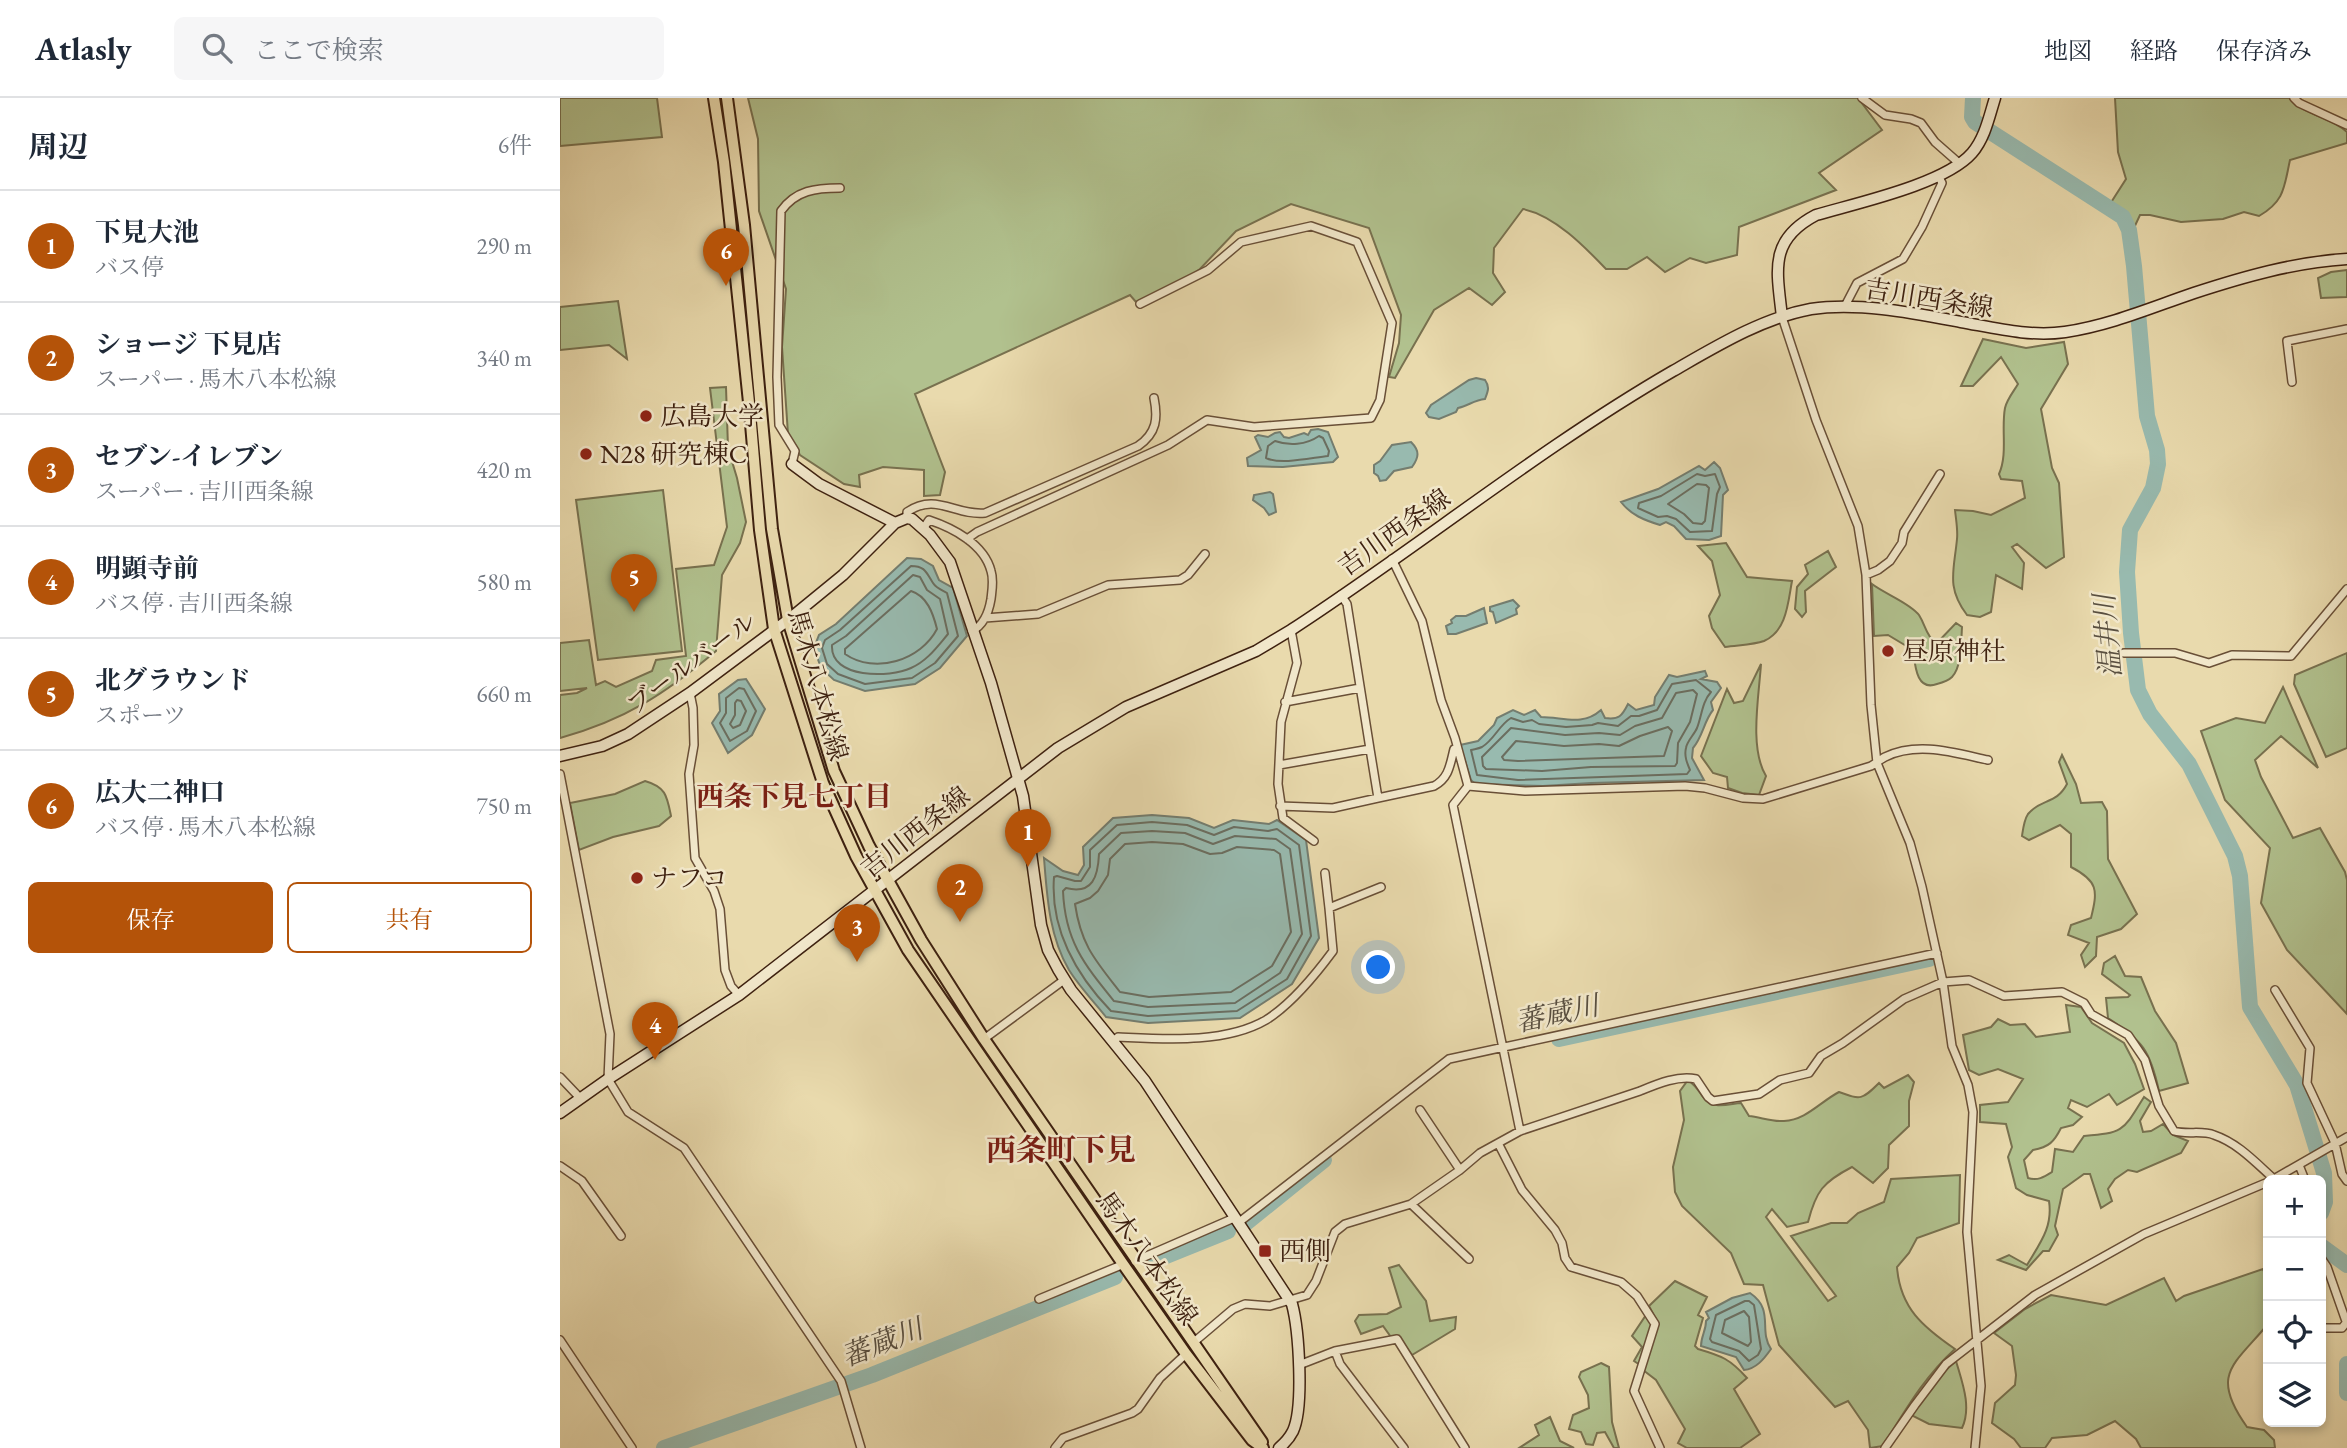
<!DOCTYPE html>
<html lang="ja">
<meta charset="utf-8">
<style>
:root{--surface:#fff;--page:#f6f6f7;--text:#1f2937;--muted:#747a83;--line:#e0e1e3;--accent:#b45309}
body{margin:0;font-family:"EB Garamond","Noto Serif JP",serif;background:var(--page);color:var(--text)}
.controls{position:absolute;right:21px;bottom:21px;display:grid;overflow:hidden;border-radius:10px;box-shadow:0 4px 10px #0003}
.controls button{width:63px;height:63px;display:grid;place-items:center;padding:0;border:0;border-bottom:2px solid var(--line);background:var(--surface);color:var(--text);font:35px sans-serif}
.you{position:absolute;left:819px;top:870px;width:24px;height:24px;margin:-18px;border:5px solid #fff;border-radius:50%;background:#1a73e8;box-shadow:0 0 0 10px #1a73e833}
.badge{display:grid;place-items:center;width:46px;height:46px;border-radius:50%;background:var(--accent);color:#fff;font-size:23px;font-weight:700}
.pin{position:absolute;translate:-50% -58px;filter:drop-shadow(0 2px 4px #0008)}
.pin::after{content:'';position:absolute;top:37px;width:24px;height:21px;background:inherit;clip-path:polygon(0 0,100% 0,50% 100%)}
.list{margin:0;padding:0;list-style:none}
h2{display:flex;justify-content:space-between;align-items:center;height:91px;margin:0;padding:0 28px;font-size:30px}
h2 small{font-size:23px;font-weight:400;color:var(--muted)}
.list li{display:grid;grid-template-columns:46px 1fr auto;gap:21px;align-items:center;box-sizing:border-box;height:112px;padding:0 28px;border-top:2px solid var(--line)}
.list b{display:block;font-size:26px;white-space:nowrap}
.list p{margin:0;font-size:23px;white-space:nowrap;color:var(--muted)}
.list em{font-size:23px;font-style:normal;color:var(--muted)}
.actions{display:flex;gap:14px;padding:21px 28px}
.actions a{flex:1;padding:16px 0;border:2px solid var(--accent);border-radius:10px;text-align:center;font-size:24px;color:var(--accent)}
.actions .main{background:var(--accent);color:#fff}
.icon{flex:none;width:38px;height:38px;fill:none;stroke:currentColor;stroke-width:2;stroke-linecap:round;stroke-linejoin:round}
.map{position:relative;flex:none;width:1787px;height:1350px;overflow:hidden}
header{display:flex;align-items:center;gap:42px;box-sizing:border-box;height:98px;padding:0 35px;background:var(--surface);border-bottom:2px solid var(--line)}
header strong{font-size:33px}
nav{display:flex;gap:38px;margin-inline-start:auto;font-size:24px}
.search{width:490px;height:63px;background:var(--page);display:flex;align-items:center;gap:18px;box-sizing:border-box;padding:0 24px;border-radius:10px;color:var(--muted);font-size:26px}
main{display:flex}
aside{flex:1;background:var(--surface)}
.map>svg:first-child{display:block}
.green{fill:#b1c18e;stroke:#78714f;stroke-width:2}
.water{fill:#98baaf;stroke:#747d6f;stroke-width:2}
.lines{fill:none;stroke-linecap:round;stroke-linejoin:round}
.shore{stroke:#6b6e60;stroke-width:2}
.river{stroke:#98baaf;stroke-width:16}
.street-casing{stroke:#694f37;stroke-width:10}
.secondary-casing{stroke:#3e2110;stroke-width:13}
.primary-casing{stroke:#3e2110;stroke-width:14}
.street{stroke:#f1e7ca;stroke-width:7}
.secondary{stroke:#f1e7ca;stroke-width:10}
.primary{stroke:#e9daad;stroke-width:10}
.poi-dot{fill:#8f2418;stroke:#f1e7ca;stroke-width:2.5}
.labels{text-anchor:middle;stroke-width:5;stroke-linejoin:round;paint-order:stroke}
.street-label{font-size:26px;fill:#3e2110;stroke:#f1e7ca}
.poi-label{font-size:26px;fill:#3e2110;stroke:#f1e7ca;text-anchor:start}
.water-label{font-size:28px;font-style:italic;fill:#594f40;stroke:#f1e7ca}
.neighbourhood-label{font-size:28px;font-weight:bold;fill:#7a1f14;stroke:#f1e7ca}
.quarter-label{font-size:30px;font-weight:bold;fill:#7a1f14;stroke:#f1e7ca}
</style>
<header>
<strong>Atlasly</strong>
<div class="search"><svg class="icon" aria-label="search" viewBox="0 0 24 24"><circle cx="10" cy="10" r="6"/><path d="M15 15l6 6"/></svg>ここで検索</div>
<nav><a>地図</a><a>経路</a><a>保存済み</a></nav>
</header>
<main>
<aside>
<h2>周辺<small>6件</small></h2>
<ul class="list">
<li><span class="badge">1</span><div><b>下見大池</b><p>バス停</p></div><em>290 m</em></li>
<li><span class="badge">2</span><div><b>ショージ 下見店</b><p>スーパー · 馬木八本松線</p></div><em>340 m</em></li>
<li><span class="badge">3</span><div><b>セブン-イレブン</b><p>スーパー · 吉川西条線</p></div><em>420 m</em></li>
<li><span class="badge">4</span><div><b>明顕寺前</b><p>バス停 · 吉川西条線</p></div><em>580 m</em></li>
<li><span class="badge">5</span><div><b>北グラウンド</b><p>スポーツ</p></div><em>660 m</em></li>
<li><span class="badge">6</span><div><b>広大二神口</b><p>バス停 · 馬木八本松線</p></div><em>750 m</em></li>
</ul>
<div class="actions"><a class="main">保存</a><a>共有</a></div>
</aside>
<div class="map">
<svg width="1787" height="1350" viewBox="0 0 1787 1350">
<rect width="100%" height="100%" fill="#e9daad"/>
<filter id="stains"><feTurbulence type="fractalNoise" baseFrequency=".00286" numOctaves="4"/><feColorMatrix values="0 0 0 0 .2 0 0 0 0 .09 0 0 0 0 .02 0 0 0 .5 -.17"/></filter>
<radialGradient id="worn" r=".72"><stop offset=".6" stop-color="#630" stop-opacity="0"/><stop offset="1" stop-color="#630" stop-opacity=".3"/></radialGradient>
<path class="green" d="M0,0H97L102,39L0,48Z
M188,0H1298L1322,32L1259,75L1276,92L1179,129L1177,157L1146,165L1130,160L1105,174L1087,159L1067,171H1046C1024,148 995,118 963,111L934,150L933,175L945,194L932,207L909,190L874,212L835,280L829,279L839,245L841,217L809,130L731,106L676,133L640,171L622,184L576,204L570,197L355,296L385,374L380,397L364,398V372L323,369L299,377L300,389L284,386L240,357L228,336L222,249L226,191L199,113L198,41Z
M1555,0H1729C1748,19 1769,18 1787,34V45L1730,62C1724,89 1725,103 1699,118L1684,114L1663,121L1621,124L1590,117H1580L1573,132L1566,120L1550,106L1566,81L1558,54Z
M1787,172V199L1761,200L1758,180L1771,174Z
M58,203L67,261L49,247L0,252V209Z
M1423,241L1466,250L1504,244L1508,266L1481,311L1492,370L1499,385L1504,459L1486,470L1457,446L1452,449L1464,465L1462,491L1436,477L1431,514L1420,519L1407,517C1386,489 1394,473 1397,441C1398,432 1396,422 1395,412L1413,413L1431,417L1465,400L1462,383L1441,381L1439,376C1448,356 1441,331 1445,310C1447,301 1454,293 1458,286L1441,259L1413,288H1401Z
M166,289L168,350L177,380L186,424L180,445L162,477L156,553C105,596 65,622 0,640V597L17,595L27,590L0,593V545L29,542L36,587L45,583L56,589L92,573L96,562L126,558L116,471L154,467L167,429L150,290Z
M103,392L122,553L38,562L16,402Z
M1166,445L1187,479L1232,483C1228,504 1227,533 1204,543C1193,547 1177,547 1165,549L1152,530L1149,518L1160,497L1152,463L1138,448Z
M1268,453L1276,469L1245,493L1246,514L1242,519L1235,511L1237,489L1248,476L1245,467Z
M1312,486C1325,496 1350,505 1359,517C1366,528 1365,536 1376,546L1396,525L1402,529C1401,543 1402,569 1392,579C1389,582 1381,585 1377,586C1356,594 1355,566 1353,552L1328,537L1314,538Z
M1787,555V650L1766,659L1734,586L1735,577Z
M1201,566C1199,598 1189,650 1206,678L1199,697L1182,695L1168,690L1167,679L1153,675L1141,658L1167,591L1174,605L1183,603Z
M1723,589L1758,670L1721,638L1695,662L1701,679L1733,740L1760,730L1785,774L1787,782V916L1727,852L1701,805L1710,750L1665,702L1641,633L1676,620L1705,625Z
M1502,657L1516,686L1521,705L1542,704L1547,713L1548,761L1577,816L1561,831L1537,839L1536,858L1525,869L1521,857L1529,845L1508,837L1511,827L1531,820C1538,792 1538,783 1511,769V736L1500,727L1469,742L1462,738C1463,731 1464,722 1468,716C1481,700 1496,707 1507,686L1499,664Z
M85,683C106,689 107,698 111,718L99,728L53,739L19,752L10,705L55,696Z
M1555,858L1565,878L1581,879L1595,913L1616,945L1628,985L1599,993C1590,952 1583,943 1548,920L1546,900L1568,899L1570,897L1542,876L1544,865Z
M1506,907L1521,909L1532,925L1564,945L1575,966L1584,991L1557,1007L1549,996L1527,1009L1511,1002L1508,1010L1522,1019L1513,1027L1501,1030C1494,1044 1489,1049 1473,1052L1464,1062L1468,1080C1478,1083 1484,1079 1492,1074L1495,1051L1513,1054L1524,1038C1564,1035 1563,1033 1584,999L1591,1004L1580,1023L1583,1034L1591,1033L1603,1026L1613,1037L1628,1043L1621,1055L1577,1074L1568,1072L1555,1081L1548,1091L1552,1103L1541,1110L1530,1076H1524L1503,1091L1495,1128L1498,1137L1489,1153H1483L1466,1172L1438,1162L1449,1157L1467,1167C1480,1145 1493,1129 1489,1103L1467,1097L1456,1090L1448,1059L1452,1049L1446,1026L1420,1024V1007L1448,1004L1463,981L1438,971L1419,977L1409,972L1403,937L1431,929L1438,921L1450,927L1465,926L1476,939L1510,934Z
M1348,977L1354,984L1349,1003V1028L1329,1047L1328,1070L1313,1085L1292,1069C1263,1084 1256,1093 1248,1124L1227,1129L1212,1111L1206,1119L1268,1203L1276,1198L1231,1138L1271,1125H1287L1298,1115L1324,1104L1331,1081L1400,1077L1399,1125L1357,1140L1349,1155L1337,1169C1340,1210 1363,1229 1395,1251C1364,1279 1345,1313 1323,1348L1310,1350L1308,1332L1288,1303L1275,1309L1219,1247L1203,1187L1184,1186L1171,1155L1122,1108L1115,1094L1113,1069L1124,1022L1120,993L1128,982C1136,988 1138,992 1143,999C1152,1012 1168,1006 1181,1005L1189,1018C1200,1019 1213,1024 1224,1023C1246,1022 1260,1004 1279,994C1301,1002 1302,1002 1319,985L1324,990Z
M839,1167L866,1203L870,1223L896,1219L895,1231L852,1257L839,1240L831,1239L823,1228L801,1236L795,1223L799,1217L827,1216L841,1209L829,1170Z
M1703,1171L1708,1184V1226C1674,1267 1649,1276 1687,1329L1704,1332L1714,1342L1715,1350H1581L1576,1341L1555,1323L1527,1337L1492,1340L1485,1350H1461L1454,1341L1432,1325L1435,1305L1455,1287L1456,1277L1452,1248L1434,1235L1465,1211L1491,1197L1546,1207L1604,1180L1616,1203L1624,1198Z
M1115,1183L1147,1199L1138,1217L1143,1220L1135,1248L1138,1251C1162,1258 1170,1261 1187,1280L1174,1291L1200,1336L1180,1350H1127L1118,1345L1125,1331L1096,1282L1083,1272L1098,1225L1089,1208Z
M1086,1217L1093,1226L1080,1267L1074,1263L1082,1249L1072,1238Z
M1396,1263C1402,1284 1412,1309 1402,1330L1369,1326L1351,1317L1380,1277Z
M1041,1265L1049,1269L1052,1324L1059,1350H1054L1045,1334L1037,1335L1033,1347L1026,1346L1021,1334L1009,1331L1013,1317L1029,1310L1028,1297L1019,1279L1021,1274Z
M990,1319L1000,1343L1014,1350H959L979,1337L975,1327Z"/>
<path class="water" d="M916,280L925,282C930,289 928,293 925,301C914,302 908,308 898,310L896,314L879,321L869,319L866,315L871,307L909,282Z
M758,331L768,334L778,359L773,364L723,369L688,368L687,360L701,352L695,339L698,337L708,339L715,335L720,334L724,339L729,340L744,335L748,337L751,332Z
M851,344C860,353 859,359 852,369L834,373L826,382L820,383L818,378L814,375V367L820,363L832,347Z
M1154,364L1160,370L1168,392L1163,397L1161,438L1149,442L1126,441L1114,428L1106,424L1100,427C1084,422 1071,417 1061,404L1098,391L1139,368L1145,372Z
M710,394L713,396L716,414L709,417L704,410L693,402L694,397Z
M347,460L361,461L373,468L379,482L393,490L407,538L380,570L355,586L305,593L274,582L261,570L254,550L259,537L276,526Z
M953,502L959,508L956,511L957,516L936,525L933,514L930,513V509Z
M924,510L927,525L896,536H888L886,528L892,525L891,522L896,518H906Z
M1145,573L1147,578L1141,581L1157,584L1161,590L1151,604L1153,612C1144,623 1143,638 1133,650L1132,660L1144,682L1031,685L983,688L915,686L911,682L900,647L918,643L934,627L937,620L953,612L964,617L975,612L981,619C1003,619 1022,629 1041,612L1045,620C1059,622 1062,618 1068,606L1076,612L1094,607L1095,599L1109,577L1117,579Z
M186,581L205,611L192,637L168,655L152,625L160,613L159,596L178,582Z
M592,717L629,720L654,730L673,722L709,726L717,722L746,742L759,840L732,886L680,920L588,925L546,919C534,904 519,888 509,872C489,838 487,798 484,760L503,773L518,777L524,767L523,749L553,720Z
M1190,1195C1215,1212 1198,1232 1211,1251C1204,1261 1196,1271 1184,1272L1176,1259L1141,1248C1141,1238 1146,1233 1146,1223L1149,1220L1146,1214L1172,1200Z"/>
<g class="lines">
<path class="shore" d="M759,338L763,340L769,353L768,358C750,360 721,367 706,360L708,348L715,343C729,348 746,347 759,338Z
M1137,376L1145,378L1155,376L1160,389L1157,396L1152,433L1130,434L1116,421L1107,418L1098,419L1078,410L1079,405L1101,398Z
M1137,386L1146,387L1149,390L1145,423L1142,426L1133,425L1124,416L1108,406Z
M351,468C365,468 366,474 373,485C376,490 382,492 387,495L398,538L375,565L352,580L305,586L278,576L267,566L262,550L265,542L280,532Z
M353,477L360,479L367,492L380,501L388,536C377,549 367,563 351,570C330,580 270,581 272,547L286,538Z
M351,493C367,498 373,515 377,531C361,562 315,577 285,556V551Z
M1136,582L1151,594C1142,604 1142,617 1137,630C1134,637 1127,643 1126,650C1124,658 1127,665 1130,672L1127,676L958,682L917,677L911,652C914,651 918,651 922,649C934,642 939,627 951,620L963,624L972,622L979,626L1006,629L1032,627L1038,625L1058,628L1071,618H1079L1097,612L1112,586Z
M179,590L184,591L196,613L187,633L170,643L160,625L166,615V600Z
M1133,592L1137,596L1130,624L1118,645L1117,665L1115,668L1031,669L982,673L926,671L923,668L922,659L951,630L1005,637L1039,635L1060,637L1075,628L1102,620L1116,595Z
M177,602L181,603L186,613L180,627L173,630L170,626L175,617V605Z
M1108,629L1112,633L1104,658L958,663L944,662L942,659L956,643L1004,648L1039,646L1059,648L1080,638Z
M592,724L627,727L654,737L674,729L708,733L717,731L739,747L751,838L727,881L677,913L588,918L551,913C516,877 490,831 494,779L497,778L515,783H521L530,769V752L557,727Z
M592,733L625,735L653,746L675,738L716,741L730,751L742,836L720,875L675,905L588,909L554,903C524,866 505,843 503,793L506,790C533,797 538,778 539,756L561,735Z
M592,744L623,746L650,756L662,755L677,749L714,752L720,756L731,834L712,868L671,894L589,899L560,894C535,862 521,847 515,806L530,800L538,793L548,777L550,761L565,746Z
M1185,1203H1189L1194,1207L1201,1251L1198,1257L1189,1263L1179,1253L1152,1244L1150,1241L1156,1217Z
M1184,1213L1189,1219L1191,1244L1188,1248L1162,1235L1165,1222Z"/>
<path class="river" d="M1413,0L1412,19L1415,24L1563,119L1569,132L1574,168L1587,318L1597,352L1598,366L1593,390L1570,432L1567,474L1571,535L1578,592L1590,616L1629,666L1675,758L1680,778L1690,909L1737,987L1764,1075L1765,1104L1761,1115
M999,941L1369,861
M686,1125L764,1062
M1761,1148L1787,1167
M596,1162L668,1133
M1787,1266V1295
M104,1350L312,1277L555,1179"/>
<g class="street-casing">
<path id="street" d="M1302,0L1325,17L1351,21L1361,25L1375,44L1400,66
M1734,0L1739,5L1787,27
M1285,208L1297,185L1343,161L1362,129L1382,85L1379,79
M1222,219L1256,322L1298,428L1306,477L1311,607L1317,665L1350,745L1362,789L1383,884L1392,948L1408,987L1413,1014L1407,1134L1421,1288L1415,1350
M1732,284L1727,243L1787,231
M232,366L235,353L219,327L217,279L221,113C236,92 256,90 280,90
M347,420V414C376,394 395,418 425,415L578,348C597,335 598,320 594,300
M363,431L369,422C393,430 424,446 431,473C434,482 432,492 431,501C429,513 424,527 412,533
M407,441L417,434L608,347L647,322L694,329L811,320L820,302L832,225L797,144L751,128L681,144L648,172L580,206
M832,461L862,523L881,602L895,640L908,688
M1306,477L1318,472L1330,463L1342,445L1344,434L1380,376
M425,520L478,516L548,487L620,482L628,477L645,456
M731,532L737,565L721,624L718,686L723,720L754,743
M1564,555H1615L1649,565L1672,557L1731,558L1787,491
M130,595L133,610L134,647L129,676L135,760L154,793L160,811L165,872L171,888L179,897
M725,604L800,590
M719,667L810,651L787,506L781,497
M0,676L50,936L48,981L68,1014L124,1050L281,1283L301,1350
M908,688L965,693L1125,688L1145,690L1183,700L1203,701L1311,668C1316,665 1321,661 1325,659C1358,643 1395,655 1428,662
M908,688L893,707L960,1033
M818,700L874,688C889,680 890,667 894,651L897,650
M720,708L773,710L818,700L810,651
M765,775L769,810
M1715,892L1750,950L1747,985L1775,1045L1782,1076L1787,1083
M424,941L504,882
M552,944L558,939C603,941 665,946 706,922C730,907 756,876 773,853L769,810L821,789
M0,979L20,1000
M860,1012L900,1072
M938,1045L962,1092L995,1132L1002,1145L1005,1160L1011,1169L1061,1184L1077,1198L1095,1226L1074,1293L1100,1350
M1739,1067L1745,1082
M0,1068L22,1083L61,1138
M1712,1082L1787,1039
M851,1106L909,1161
M678,1125L889,961L1377,855
M1761,1160L1767,1169L1787,1226
M575,1163L674,1120
M479,1201L564,1166
M1761,1230H1782L1786,1225
M0,1242L72,1350
M634,1244L673,1211L685,1206L710,1208L747,1197L756,1183L775,1134L785,1126L851,1106L900,1072L920,1055L960,1033L1080,993C1097,986 1118,977 1136,981L1148,999L1153,1003L1199,996L1220,982L1249,975L1261,958L1283,945L1344,901L1383,884L1409,882L1444,898L1502,894L1524,905L1531,916L1568,937L1585,962L1599,1008L1614,1033C1627,1037 1642,1032 1654,1037C1678,1045 1696,1065 1714,1081
M775,1253L780,1266L844,1350
M739,1267L775,1253L837,1241L905,1350
M495,1350L503,1340L572,1315L578,1311L600,1280L626,1256
M1325,1350L1355,1307L1386,1266L1475,1197L1584,1136L1708,1084"/>
</g>
<g class="secondary-casing">
<path id="secondary" d="M1222,219C1217,173 1208,142 1256,117C1297,105 1385,86 1412,55C1425,40 1429,19 1435,0
M232,366L259,386L335,425
M0,658L42,648L68,636L130,595L228,522L283,477L335,425L347,420L352,421L370,437L390,464L431,585L463,698L481,827L488,852L498,871L511,892L585,983L732,1206C739,1232 744,1309 733,1333C729,1341 725,1345 719,1350
M0,1015L48,981L179,897L498,650L566,609L696,553L731,532C860,448 980,350 1113,273C1155,249 1202,220 1251,211C1299,204 1353,215 1401,224C1435,230 1470,239 1505,234C1551,227 1590,210 1634,195C1683,179 1735,164 1787,161"/>
</g>
<g class="primary-casing">
<path id="primary" d="M154,0L164,64L190,314L200,432L214,531L263,685L296,758L348,852L563,1166L626,1256L692,1342L703,1350
M167,0L184,127L212,431L228,522L274,673L309,748L361,842L424,941L702,1344"/>
</g>
<use href="#street" class="street"/>
<use href="#secondary" class="secondary"/>
<use href="#primary" class="primary"/>
</g>
<g class="poi-dot">
<circle cx="86" cy="318" r="7"/>
<circle cx="26" cy="356" r="7"/>
<circle cx="1328" cy="553" r="7"/>
<circle cx="77" cy="780" r="7"/>
<rect x="698" y="1146" width="14" height="14" rx="3.5"/>
</g>
<g class="labels">
<g class="street-label">
<text transform="translate(1369 200) rotate(9)" y="9">吉川西条線</text>
<text transform="translate(834 434) rotate(-35)" y="9">吉川西条線</text>
<text transform="translate(131 565) rotate(-36)" y="9">ブールバール</text>
<text transform="translate(258 587) rotate(74)" y="9">馬木八本松線</text>
<text transform="translate(355 734) rotate(-38)" y="9">吉川西条線</text>
<text transform="translate(587 1160) rotate(55)" y="9">馬木八本松線</text>
</g>
<g class="poi-label">
<text x="100" y="327">広島大学</text>
<text x="40" y="365">N28 研究棟C</text>
<text x="1342" y="562">昼原神社</text>
<text x="91" y="789">ナフコ</text>
<text x="719" y="1162">西側</text>
</g>
<g class="water-label">
<text transform="translate(1547 538) rotate(-95)" y="10">温井川</text>
<text transform="translate(997 915) rotate(-12)" y="10">蕃蔵川</text>
<text transform="translate(322 1244) rotate(-21)" y="10">蕃蔵川</text>
</g>
<g class="neighbourhood-label">
<text x="234" y="708">西条下見七丁目</text>
</g>
<g class="quarter-label">
<text x="501" y="1062">西条町下見</text>
</g>
</g>
<rect width="100%" height="100%" filter="url(#stains)"/>
<rect width="100%" height="100%" fill="url(#worn)"/>
</svg>
<div class="controls">
<button>+</button>
<button>−</button>
<button><svg class="icon" aria-label="locate" viewBox="0 0 24 24"><circle cx="12" cy="12" r="6"/><path d="M12 2v4M12 18v4M2 12h4M18 12h4"/></svg></button>
<button><svg class="icon" aria-label="layers" viewBox="0 0 24 24"><path d="M12 4l9 5-9 5-9-5zM3 14l9 5 9-5"/></svg></button>
</div>
<div class="you"></div>
<div class="pin badge" style="left:468px;top:769px">1</div>
<div class="pin badge" style="left:400px;top:824px">2</div>
<div class="pin badge" style="left:297px;top:864px">3</div>
<div class="pin badge" style="left:95px;top:962px">4</div>
<div class="pin badge" style="left:74px;top:514px">5</div>
<div class="pin badge" style="left:166px;top:188px">6</div>
</div>
</main>
